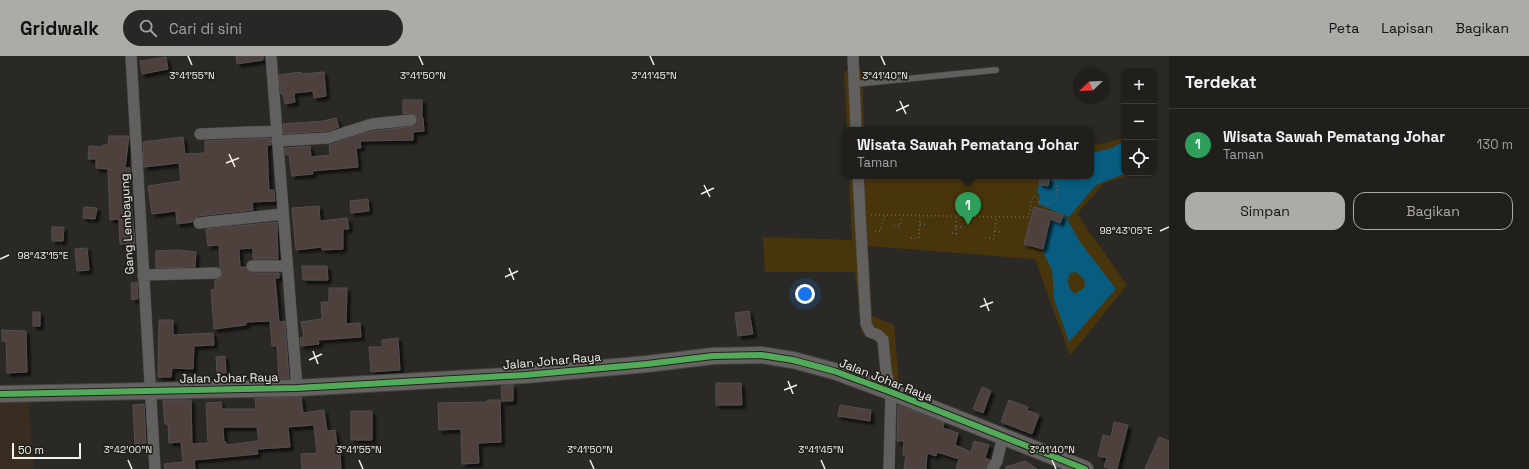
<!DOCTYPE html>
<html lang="id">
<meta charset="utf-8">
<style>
:root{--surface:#201f1c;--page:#282725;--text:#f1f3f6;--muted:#a2a2a3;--line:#3d3d3b;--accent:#adaba8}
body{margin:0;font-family:"Space Grotesk",sans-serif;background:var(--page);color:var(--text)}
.controls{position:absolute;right:12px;top:12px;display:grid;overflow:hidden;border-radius:8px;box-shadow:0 1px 3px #0004}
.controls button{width:36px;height:36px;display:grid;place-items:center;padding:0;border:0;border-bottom:1px solid var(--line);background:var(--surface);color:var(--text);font:20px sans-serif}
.compass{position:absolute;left:1073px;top:12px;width:36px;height:36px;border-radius:50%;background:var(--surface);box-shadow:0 1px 3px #0004;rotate:247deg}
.scale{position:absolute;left:12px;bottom:10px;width:69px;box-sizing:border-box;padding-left:4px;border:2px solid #f3f1ee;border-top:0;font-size:11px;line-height:14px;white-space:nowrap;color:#f3f1ee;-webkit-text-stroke:3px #22201b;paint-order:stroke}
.you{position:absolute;left:805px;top:238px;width:14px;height:14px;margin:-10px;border:3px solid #fff;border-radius:50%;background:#1a73e8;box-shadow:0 0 0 6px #1a73e833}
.badge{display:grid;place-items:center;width:26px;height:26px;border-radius:50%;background:var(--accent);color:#fff;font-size:13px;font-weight:700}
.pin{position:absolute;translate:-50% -33px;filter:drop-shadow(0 1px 2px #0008)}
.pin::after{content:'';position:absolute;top:21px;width:14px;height:12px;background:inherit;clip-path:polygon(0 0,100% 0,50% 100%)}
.popup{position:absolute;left:842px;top:71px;width:252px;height:52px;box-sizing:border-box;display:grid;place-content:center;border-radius:8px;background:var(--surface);filter:drop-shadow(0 1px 3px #0005);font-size:13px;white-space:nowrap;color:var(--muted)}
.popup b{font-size:15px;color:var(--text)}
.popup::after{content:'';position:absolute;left:50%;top:100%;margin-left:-8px;border:8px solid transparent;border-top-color:var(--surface)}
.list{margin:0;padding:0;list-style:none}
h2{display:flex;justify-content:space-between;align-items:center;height:52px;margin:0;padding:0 16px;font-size:17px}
h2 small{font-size:13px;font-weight:400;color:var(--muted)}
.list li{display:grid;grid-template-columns:26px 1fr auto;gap:12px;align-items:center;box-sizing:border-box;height:72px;padding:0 16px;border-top:1px solid var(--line)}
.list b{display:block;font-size:15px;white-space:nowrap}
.list p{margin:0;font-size:13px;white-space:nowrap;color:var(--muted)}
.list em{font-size:13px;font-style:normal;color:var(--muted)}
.actions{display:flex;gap:8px;padding:12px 16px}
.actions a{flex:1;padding:9px 0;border:1px solid var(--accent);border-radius:12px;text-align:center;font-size:14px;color:var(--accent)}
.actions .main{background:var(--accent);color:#111}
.icon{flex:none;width:22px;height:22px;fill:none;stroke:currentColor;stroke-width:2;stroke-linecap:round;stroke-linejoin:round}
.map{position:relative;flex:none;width:1169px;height:413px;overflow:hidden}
header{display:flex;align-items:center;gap:24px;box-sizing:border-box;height:56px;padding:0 20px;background:var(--accent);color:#111}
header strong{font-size:19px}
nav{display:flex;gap:22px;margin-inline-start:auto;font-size:14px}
.search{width:280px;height:36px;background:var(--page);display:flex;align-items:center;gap:10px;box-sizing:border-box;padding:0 14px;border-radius:22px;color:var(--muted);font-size:15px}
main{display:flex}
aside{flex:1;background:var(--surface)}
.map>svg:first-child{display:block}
.industrial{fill:#392d21}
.green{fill:#48350c}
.water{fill:#075c7f;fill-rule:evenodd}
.building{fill:#4d3f3c;stroke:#52504f;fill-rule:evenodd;filter:url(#shadow)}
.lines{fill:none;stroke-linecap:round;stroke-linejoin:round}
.lane-casing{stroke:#464543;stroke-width:7}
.street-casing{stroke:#464543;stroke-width:12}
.secondary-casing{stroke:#464543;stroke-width:18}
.path{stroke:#686766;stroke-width:1.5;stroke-dasharray:1 3;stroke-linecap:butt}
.lane{stroke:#62605f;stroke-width:5.5}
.street{stroke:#62605f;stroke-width:11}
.secondary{stroke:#646362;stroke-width:16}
.cycleway-casing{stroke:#22201b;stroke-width:8}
.cycleway{stroke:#51ab58;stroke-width:6}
.ticks{fill:none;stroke:#f3f1ee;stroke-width:1.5}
.labels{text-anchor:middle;stroke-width:3.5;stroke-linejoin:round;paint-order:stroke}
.street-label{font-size:12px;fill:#f3f1ee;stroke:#22201b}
.ticks-label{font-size:10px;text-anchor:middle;fill:#f3f1ee;stroke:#22201b;stroke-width:3.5;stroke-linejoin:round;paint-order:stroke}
</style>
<header>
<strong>Gridwalk</strong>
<div class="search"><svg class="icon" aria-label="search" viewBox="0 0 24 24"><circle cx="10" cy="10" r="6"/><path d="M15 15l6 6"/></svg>Cari di sini</div>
<nav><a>Peta</a><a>Lapisan</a><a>Bagikan</a></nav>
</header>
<main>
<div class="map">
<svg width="1169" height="413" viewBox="0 0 1169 413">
<defs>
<filter id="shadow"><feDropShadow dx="3.5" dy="3.5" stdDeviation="1" flood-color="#0009"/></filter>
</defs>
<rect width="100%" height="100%" fill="#2b2926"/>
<path class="industrial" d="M28,337L34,413H0V338Z"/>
<path class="green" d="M862,13L864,74H847L844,15Z
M1124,80V117H1138L1104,127L1077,158L1127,229L1070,300L1035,203L868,190L872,260L894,269L899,330L884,328L877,286L862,277L855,216H765L763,181L852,184L849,120H1091V90L1120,83Z"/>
<path class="water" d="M1124,85V117H1126L1096,129L1069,161L1038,148L1040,141L1037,136L1041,120H1091V97L1112,92Z
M1053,157L1066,161L1080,186L1116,233L1069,286L1054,243L1052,214L1043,196ZM1076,216L1084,223L1085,231L1075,238C1068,233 1066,225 1070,217Z"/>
<path class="building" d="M236,0H263V4L237,8Z
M166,1L168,13L142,18L140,5Z
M301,16V18L324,16L326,40L314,42L313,35L294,37L295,46L285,48L283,38H281L279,19Z
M403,44H422V62H423L424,75L413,76V84L360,85L361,92H356L358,111L312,115L313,118L292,120L289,99H286L285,92L310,90L311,101L330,99L329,89L373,75L415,70L418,66L416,60L411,57L403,58Z
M336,62L339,71L327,75L284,78L283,68L323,65Z
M109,80H129L125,112H130V121H125L123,141H131L135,189L120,188L119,163L110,164L108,113L96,112V103H88L89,90L103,91V89H108Z
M183,81L185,98L205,97V85L270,82L271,89H267L269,134H274L275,145L252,146L253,154L198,160L195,162L192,166L177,168L176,155L152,158L148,130L181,125L179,107L144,111L143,86Z
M1041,120H1050L1048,130L1039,128Z
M368,143L369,155L351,157L350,145Z
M319,150L320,165L347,162L349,173H343V193L322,194V191L296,194L292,152Z
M84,151L97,152L95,163L83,162Z
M1034,151L1063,159L1060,167L1050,163L1043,193L1024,188Z
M277,166L278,203H253V192L239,193L240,211H245L252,217H279V222H275L279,266L285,265L289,323H279L277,290H272L270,265L246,266V269L214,273L211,234L215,233V224L220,223L223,216L220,212L219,189L208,190L206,173Z
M52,171H64L63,185H52Z
M87,192L89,214L77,215L75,193Z
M176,194L196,196L195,211L156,212V195Z
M302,210H327L328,224H303Z
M137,226L138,243L132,244L131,227Z
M329,232H347L346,268L360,267L361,281L318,284L319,288L301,290L300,282L304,281L301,266L322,263L321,246H329Z
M749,255L753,278L738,280L735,257Z
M33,256H40V270H33Z
M159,264H173V279L213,277L214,289L194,290L193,313L172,312L171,321H158Z
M2,274L26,275L27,316L7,317L6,285H2Z
M398,282L400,314L371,316L369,291H382V284Z
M225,300L226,317H217L216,301Z
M716,327H741L742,349H716Z
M513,329V345H502L501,330Z
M982,331L991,335L983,357L973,353Z
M301,341L303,357L324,354L327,375L335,374L338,395H340L341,413H302L301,398L317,397L314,369L288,371L290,391L257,393L258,398L194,404L195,413H165L164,408L183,406L181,386L169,387L168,368H165L163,344H191L192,388L208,387L206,347L221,346L222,353H256L255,342ZM223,371H257L259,385L226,389V386H224Z
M487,344H500L501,386L478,387L479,407L462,408L461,373L439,374L438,347L488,346Z
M1009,344L1028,351L1027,354L1039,359L1032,378L1001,366Z
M144,348L146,387L135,388L133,349Z
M840,349L871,354L870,365L838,360Z
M898,349L944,367L943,372L958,377L955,389L971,396L974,385L989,389L985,402L990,404L985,413H956L959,403L937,396L936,400L927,397L926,413H904L906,399H903L904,385H897Z
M351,355H372V384H351Z
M1114,366L1128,369L1117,413H1111L1104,411L1107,402L1098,400L1103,379L1111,381Z
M1159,381L1169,385V413H1145Z
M1025,405L1037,413H1006V411Z"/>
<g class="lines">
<g class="lane-casing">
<path id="lane" d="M855,28L996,14"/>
</g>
<g class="street-casing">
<path id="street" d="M131,0L155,413
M271,0L297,332
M853,0L856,74
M200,78L277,75
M277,85L328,82L372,68L411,64
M858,120L866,268L870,276L878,279L883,284L886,315L891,336L889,413
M199,167L283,158
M252,210H287
M143,219L216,217
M992,413L997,405L1003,380"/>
</g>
<g class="secondary-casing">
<path id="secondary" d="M0,338L297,332L525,319L647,308L713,300L761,299L793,304L834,315L891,336L1085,413"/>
</g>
<path class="path" d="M1054,124L1061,120
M871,159L1028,161L1033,140L1038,141L1039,146C1056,154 1060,138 1055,125L1050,124
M920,168L928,169
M894,170H900L902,160
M956,171H964
M875,175H880L885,159
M995,175L1001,176
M952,177L956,178V160
M911,182H919L920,160
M985,182L994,183L996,160"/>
<use href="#lane" class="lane"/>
<use href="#street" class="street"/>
<use href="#secondary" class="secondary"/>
<g class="cycleway-casing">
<path id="cycleway" d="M0,338L297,332L525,319L647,308L713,300L761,299L793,304L834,315L891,336L1085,413"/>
</g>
<use href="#cycleway" class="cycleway"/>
</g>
<path class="ticks" d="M188,0L192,9M419,0L423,9M650,0L654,9M881,0L885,9M900,45L906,58M896,55L909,49M229,98L235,111M226,107L239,102M704,129L710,141M701,138L714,132M1160,175L1169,171M0,203L9,199M509,212L514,224M505,221L518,215M984,242L989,255M980,251L993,246M313,295L318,308M309,304L322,298M788,325L793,338M784,334L797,329M128,404L132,413M359,404L363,413M590,404L594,413M821,404L825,413M1052,404L1056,413"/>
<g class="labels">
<g class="street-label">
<text transform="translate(127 168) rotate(-93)" y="4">Gang Lembayung</text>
<text transform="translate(552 305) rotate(-5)" y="4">Jalan Johar Raya</text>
<text transform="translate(229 322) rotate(-1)" y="4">Jalan Johar Raya</text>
<text transform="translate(886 324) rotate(21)" y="4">Jalan Johar Raya</text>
</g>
</g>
<g class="ticks-label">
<text x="192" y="23">3°41'55"N</text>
<text x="423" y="23">3°41'50"N</text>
<text x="654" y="23">3°41'45"N</text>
<text x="885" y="23">3°41'40"N</text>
<text x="1126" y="178">98°43'05"E</text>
<text x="43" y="203">98°43'15"E</text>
<text x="128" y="397">3°42'00"N</text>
<text x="359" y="397">3°41'55"N</text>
<text x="590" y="397">3°41'50"N</text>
<text x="821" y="397">3°41'45"N</text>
<text x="1052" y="397">3°41'40"N</text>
</g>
</svg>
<div class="controls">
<button>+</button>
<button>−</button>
<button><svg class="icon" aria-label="locate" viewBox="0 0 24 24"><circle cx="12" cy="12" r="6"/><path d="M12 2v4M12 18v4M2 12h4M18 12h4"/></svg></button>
</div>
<svg class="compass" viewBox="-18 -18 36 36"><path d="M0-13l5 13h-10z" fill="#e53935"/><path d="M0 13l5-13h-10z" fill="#a2a2a3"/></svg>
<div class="scale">50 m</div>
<div class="you"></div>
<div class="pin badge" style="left:968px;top:169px;background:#2e9e5b">1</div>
<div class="popup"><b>Wisata Sawah Pematang Johar</b>Taman</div>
</div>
<aside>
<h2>Terdekat<small></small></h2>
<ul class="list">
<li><span class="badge" style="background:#2e9e5b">1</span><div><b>Wisata Sawah Pematang Johar</b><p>Taman</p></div><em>130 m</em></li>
</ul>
<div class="actions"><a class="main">Simpan</a><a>Bagikan</a></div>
</aside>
</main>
